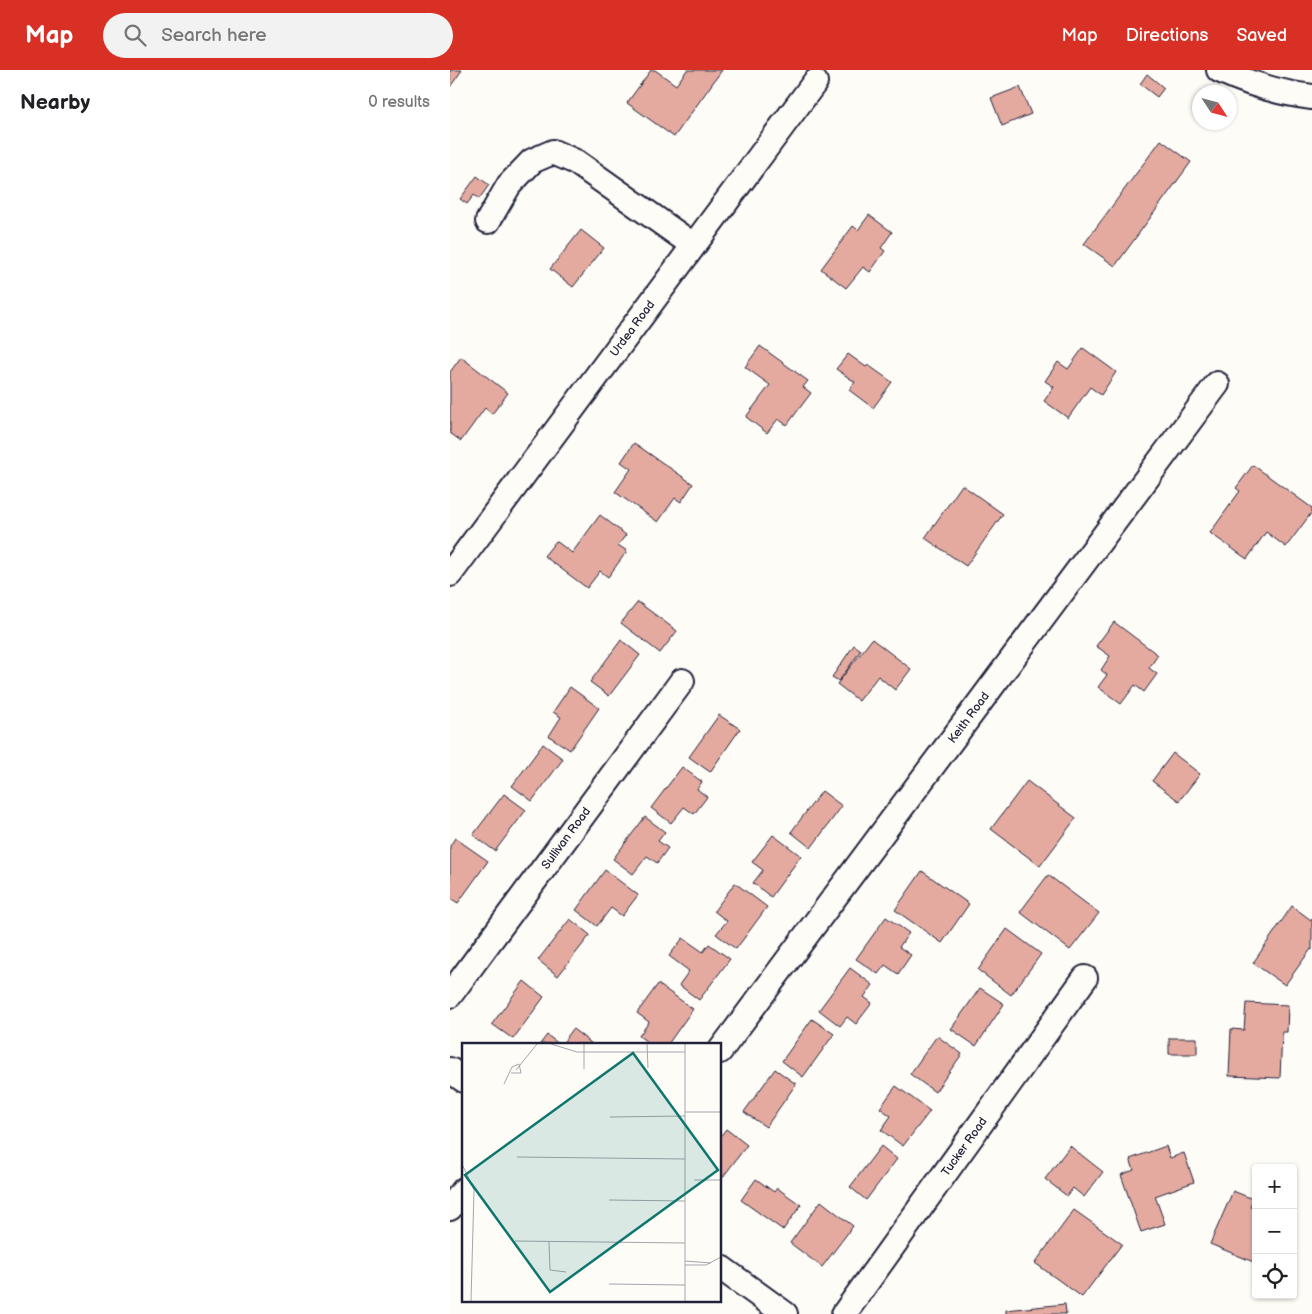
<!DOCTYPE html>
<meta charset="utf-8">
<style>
:root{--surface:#fff;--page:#f2f2f2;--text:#202124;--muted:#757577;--line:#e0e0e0;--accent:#d93025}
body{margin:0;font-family:"Balsamiq Sans",sans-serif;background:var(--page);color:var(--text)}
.controls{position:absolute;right:15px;bottom:15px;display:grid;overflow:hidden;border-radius:5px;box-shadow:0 1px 4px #0004}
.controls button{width:45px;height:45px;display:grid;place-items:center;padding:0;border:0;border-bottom:1px solid var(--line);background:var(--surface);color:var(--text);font:25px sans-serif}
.compass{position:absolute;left:742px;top:15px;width:45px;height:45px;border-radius:50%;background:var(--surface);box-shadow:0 1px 4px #0004;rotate:126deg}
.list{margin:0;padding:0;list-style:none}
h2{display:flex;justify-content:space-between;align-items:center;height:65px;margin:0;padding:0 20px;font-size:21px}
h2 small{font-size:16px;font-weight:400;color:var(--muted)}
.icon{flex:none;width:28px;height:28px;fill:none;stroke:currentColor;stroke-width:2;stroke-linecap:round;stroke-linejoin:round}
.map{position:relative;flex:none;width:862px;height:1244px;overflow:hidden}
header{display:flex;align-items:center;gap:30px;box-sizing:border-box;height:70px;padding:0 25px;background:var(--accent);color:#fff}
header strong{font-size:24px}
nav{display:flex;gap:28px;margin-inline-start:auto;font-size:18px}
.search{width:350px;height:45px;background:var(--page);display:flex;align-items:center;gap:12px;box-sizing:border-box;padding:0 18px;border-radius:28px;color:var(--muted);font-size:19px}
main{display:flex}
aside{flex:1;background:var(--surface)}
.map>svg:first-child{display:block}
.building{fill:#e4aaa0;stroke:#22223b}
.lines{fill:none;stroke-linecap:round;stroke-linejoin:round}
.minor-casing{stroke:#22223b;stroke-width:28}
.minor{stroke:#fdfcf7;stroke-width:24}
.labels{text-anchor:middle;stroke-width:4.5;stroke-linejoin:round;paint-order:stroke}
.street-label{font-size:12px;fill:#22223b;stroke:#fdfcf7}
.inset-road{fill:none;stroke:#a5a5ac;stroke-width:1}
.view{fill:#0f766e;fill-opacity:0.15;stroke:#0f766e;stroke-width:2.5}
.inset-edge{fill:none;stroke:#22223b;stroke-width:2.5}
</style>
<header>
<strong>Map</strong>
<div class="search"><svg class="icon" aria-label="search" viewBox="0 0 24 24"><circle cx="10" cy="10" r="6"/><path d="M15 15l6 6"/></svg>Search here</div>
<nav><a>Map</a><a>Directions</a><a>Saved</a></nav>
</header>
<main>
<aside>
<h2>Nearby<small>0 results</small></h2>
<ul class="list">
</ul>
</aside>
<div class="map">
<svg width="862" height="1244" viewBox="0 0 862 1244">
<rect width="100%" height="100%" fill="#fdfcf7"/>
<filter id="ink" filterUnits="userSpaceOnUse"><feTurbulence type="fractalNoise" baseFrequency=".02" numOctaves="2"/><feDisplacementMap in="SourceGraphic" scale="10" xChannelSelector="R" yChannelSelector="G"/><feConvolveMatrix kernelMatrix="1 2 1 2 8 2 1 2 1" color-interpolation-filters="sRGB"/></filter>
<g filter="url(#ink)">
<path class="building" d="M0,0H12L0,17Z
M201,0H205L226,15L237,0H272L224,67L177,33Z
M697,4L714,18L707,27L690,14Z
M570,17L581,44L552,56L541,28Z
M711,70L741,92L665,196L634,174Z
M27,106L39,115L29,129L24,125L17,134L10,129Z
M419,145L442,162L431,178L435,181L420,202L413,197L396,218L371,199L403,156L408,160Z
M131,160L154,178L123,217L100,199Z
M310,276L358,311L353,317L361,323L337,355L328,349L317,363L296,347L320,315L295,297Z
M633,278L666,302L651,325L640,317L618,348L594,331L604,317L595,311L608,292L618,299Z
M398,284L416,297L418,295L442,312L423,338L399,320L405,312L386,299Z
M11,287L58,323L42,344L35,338L11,371L0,363V302Z
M184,373L243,414L231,432L225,428L208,452L165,422L181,399L171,392Z
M803,395L862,438V442L836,477L816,462L797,489L760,463L790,421L786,418Z
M512,415L553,444L516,496L475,468Z
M150,445L176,465L168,475L177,481L158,507L150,501L137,518L94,486L106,471L122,483Z
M188,532L227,561L210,583L171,553Z
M664,552L708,585L699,598L707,604L694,622L685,615L671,634L648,617L657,605L651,600L660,586L646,576Z
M422,569L461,599L445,620L428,606L409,631L387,614Z
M171,570L190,585L159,626L140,612Z
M404,575L411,580L389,611L382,607Z
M120,617L149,638L120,680L99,666L111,647L103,642Z
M269,645L290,659L260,702L239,687Z
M93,674L113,689L82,731L62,716Z
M723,683L750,704L729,731L702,711Z
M232,697L252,712L247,719L257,727L244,744L234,737L221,753L201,738Z
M577,711L626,748L590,796L541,759Z
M372,721L392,736L361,778L341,762Z
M54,724L76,740L45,781L23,765Z
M195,747L215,762L208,771L218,778L207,793L197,786L183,804L163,789Z
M323,765L351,786L321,827L303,813L313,800L302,792Z
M5,768L38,791L8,833L0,828V776Z
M155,800L188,825L172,846L161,838L147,856L126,840Z
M472,801L519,834L492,873L445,840Z
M598,805L649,843L620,880L570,842Z
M285,813L317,837L286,879L266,864L277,851L264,841Z
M842,836L861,850L862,849V880L861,879L835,915L803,893Z
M436,847L459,863L449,877L461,885L448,904L435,895L428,904L406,889Z
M120,849L140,865L108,906L88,890Z
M557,859L591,884L561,925L528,900Z
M233,868L253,882L259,874L280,889L249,930L229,915L239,901L219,886Z
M400,898L423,915L414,927L422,933L406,954L397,947L390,956L369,940Z
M74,911L94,927L63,969L42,954Z
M208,914L243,939L218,974H200L189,966L199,952L187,943Z
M530,918L554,934L526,976L501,959Z
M796,933L838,935L837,962H832L830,1008L779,1006L781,959L794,960Z
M362,949L384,964L353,1007L332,991Z
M123,959L141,973L140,974H112Z
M97,965L109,974H90Z
M487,966L512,984L485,1022L460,1004Z
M719,968H747V984H719Z
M325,999L346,1014L316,1057L294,1042Z
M446,1016L480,1041L453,1076L431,1060L441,1046L430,1038Z
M276,1059L297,1075L270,1111V1067Z
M431,1076L447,1089L416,1130L400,1117Z
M620,1076L653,1102L634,1127L623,1118L617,1126L595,1109Z
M716,1076L720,1088L734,1083L744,1112L705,1126L715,1154L691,1162L671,1105L684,1100L680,1089Z
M306,1109L324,1122L327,1118L351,1135L333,1160L291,1130Z
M783,1121L803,1129L800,1137L806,1139V1193L760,1174Z
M371,1131L403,1156L372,1197L340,1173Z
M624,1140L672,1174L632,1227L585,1193Z
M615,1234L616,1244H556V1240Z"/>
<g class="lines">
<g class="minor-casing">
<g id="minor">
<path d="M769,0C799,14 829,23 862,27"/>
<path d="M38,151L59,115L82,91L103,82L126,92L243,175"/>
<path id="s1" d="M0,504L365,12"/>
<path id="s2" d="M0,925L232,611"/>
<path id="s3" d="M270,981L767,314"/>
<path d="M0,1000L14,1010"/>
<path d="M0,1138L14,1120"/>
<path d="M270,1197L335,1244"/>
<path id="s4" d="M394,1244L635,908"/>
</g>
</g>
<use href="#minor" class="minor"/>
</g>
</g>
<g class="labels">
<g class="street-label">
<text dy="4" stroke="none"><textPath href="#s1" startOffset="306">Urdea Road</textPath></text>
<text dy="4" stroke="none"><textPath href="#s3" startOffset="416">Keith Road</textPath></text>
<text dy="4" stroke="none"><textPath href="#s2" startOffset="195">Sullivan Road</textPath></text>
<text dy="4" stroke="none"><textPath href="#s4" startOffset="206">Tucker Road</textPath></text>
</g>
</g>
<g transform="translate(12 973)">
<rect width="259" height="259" fill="#fdfcf7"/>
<path class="inset-road" d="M89,1L115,9H223M122,1V26M185,1L186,25M54,27L75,1M42,41L50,24L57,21L59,30H49M223,69H259M148,74L223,73M55,114L223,116M0,121L12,147L9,258M232,137H259M147,157L223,158M53,198L223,200M87,199L88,227L104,229M223,218L249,220M223,222H244L259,214M147,241L223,242M223,258V1"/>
<path class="view" d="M171,10L256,127L88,249L3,132Z"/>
<rect width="259" height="259" class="inset-edge"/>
</g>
</svg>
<div class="controls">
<button>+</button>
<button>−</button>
<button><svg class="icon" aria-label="locate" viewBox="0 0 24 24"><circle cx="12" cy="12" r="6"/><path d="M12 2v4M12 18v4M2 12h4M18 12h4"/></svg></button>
</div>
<svg class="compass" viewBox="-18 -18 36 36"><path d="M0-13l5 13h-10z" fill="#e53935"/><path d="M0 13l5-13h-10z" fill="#757577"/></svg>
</div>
</main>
